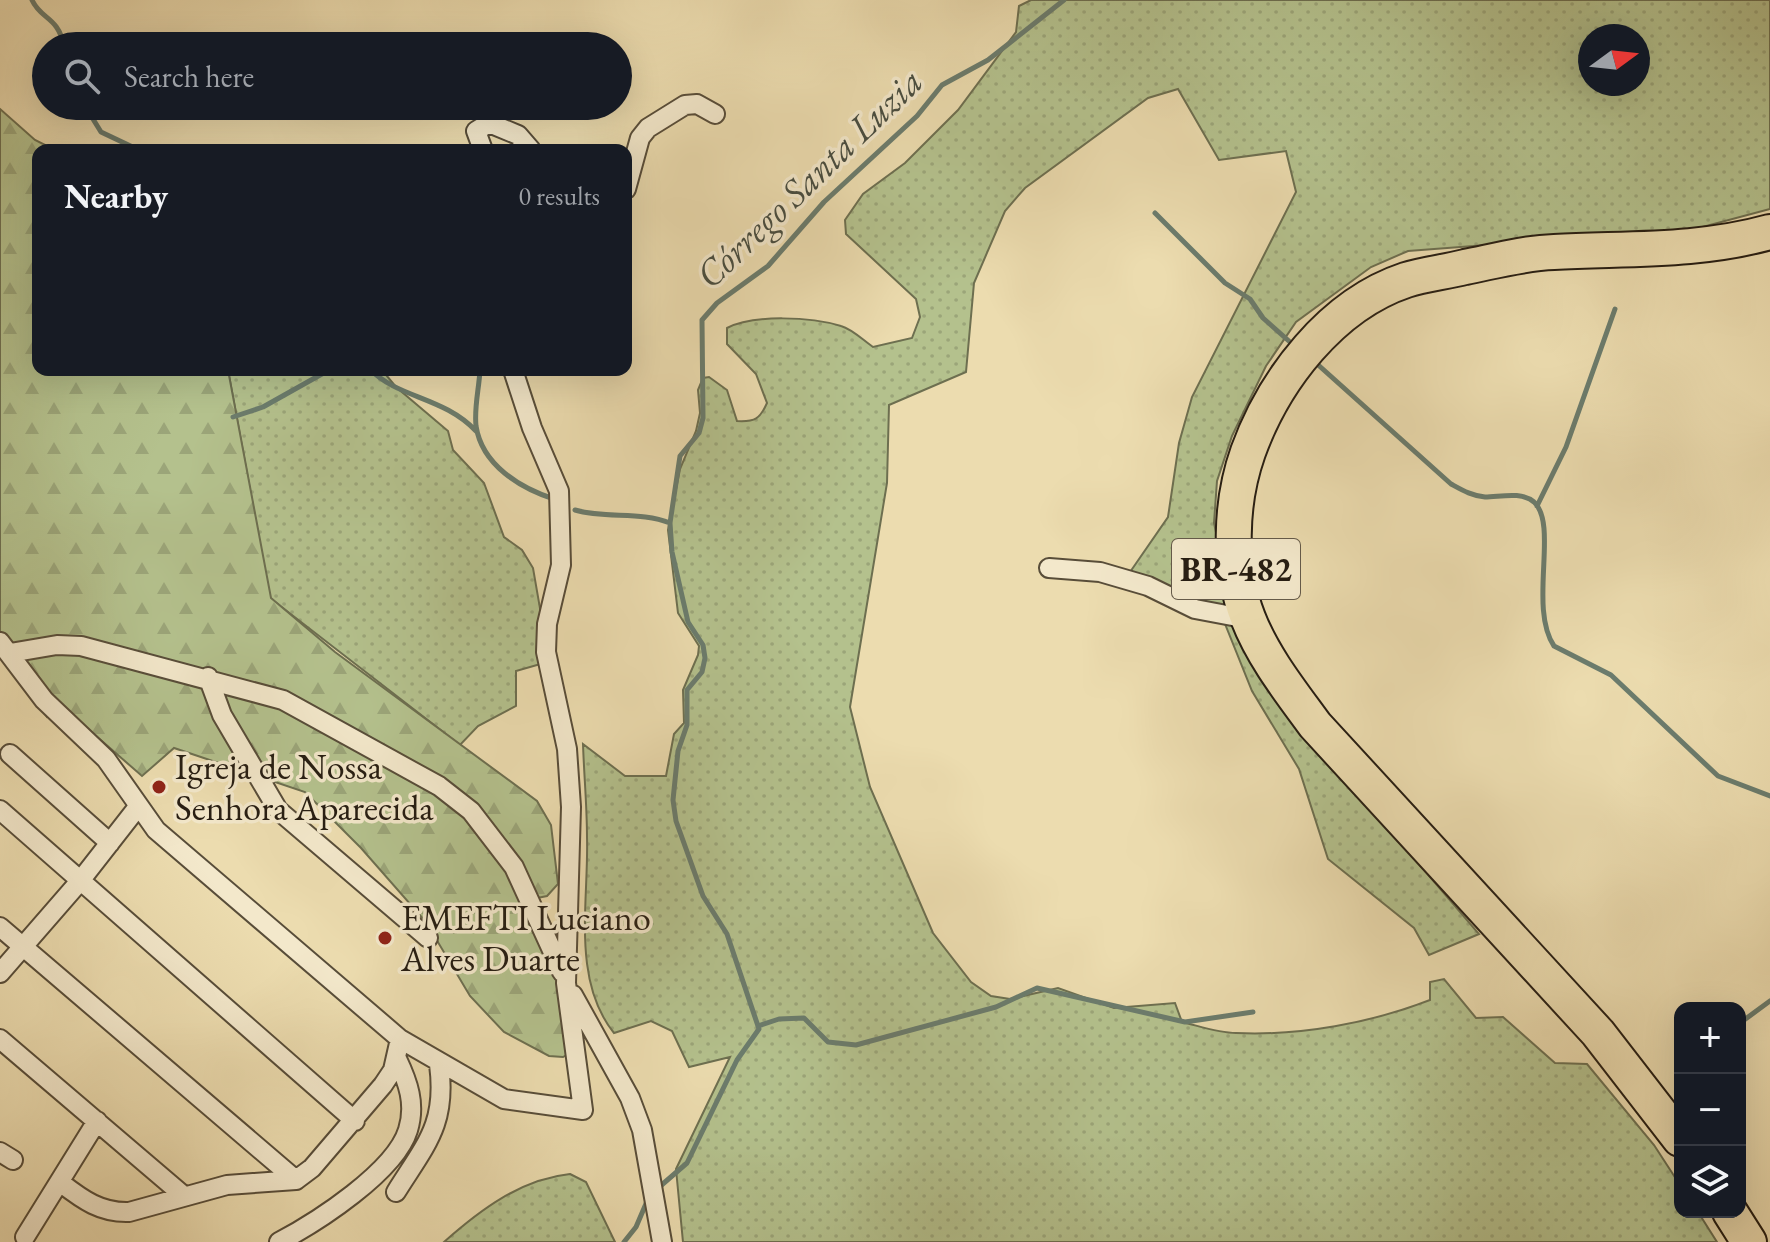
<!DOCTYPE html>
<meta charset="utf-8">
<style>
:root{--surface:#171b24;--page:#20242c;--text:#f1f3f6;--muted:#9ea1a6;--line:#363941}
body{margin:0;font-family:"EB Garamond",serif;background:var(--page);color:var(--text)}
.controls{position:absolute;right:24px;bottom:24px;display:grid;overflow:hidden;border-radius:16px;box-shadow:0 8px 32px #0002}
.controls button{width:72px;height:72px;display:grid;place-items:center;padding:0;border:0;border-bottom:2px solid var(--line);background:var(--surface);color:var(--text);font:40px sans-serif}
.compass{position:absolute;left:1578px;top:24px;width:72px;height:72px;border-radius:50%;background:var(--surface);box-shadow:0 8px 32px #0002;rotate:75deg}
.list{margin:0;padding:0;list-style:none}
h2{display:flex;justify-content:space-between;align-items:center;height:104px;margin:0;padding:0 32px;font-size:34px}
h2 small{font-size:26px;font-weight:400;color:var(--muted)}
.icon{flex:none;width:44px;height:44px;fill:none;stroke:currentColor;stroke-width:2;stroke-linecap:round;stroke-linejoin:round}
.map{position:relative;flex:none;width:1770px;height:1242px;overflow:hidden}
.search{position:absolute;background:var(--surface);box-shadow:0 8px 32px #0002;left:32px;top:32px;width:600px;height:88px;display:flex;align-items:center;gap:20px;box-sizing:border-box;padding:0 28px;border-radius:44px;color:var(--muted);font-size:30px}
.panel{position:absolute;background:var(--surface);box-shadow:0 8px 32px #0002;left:32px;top:144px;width:600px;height:232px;border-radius:16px}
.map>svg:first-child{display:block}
.grass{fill:url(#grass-dots);stroke:#6d6f50;stroke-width:2;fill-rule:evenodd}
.forest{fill:url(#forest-firs);stroke:#6d6f50;stroke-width:2}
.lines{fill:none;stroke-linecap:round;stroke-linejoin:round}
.stream{stroke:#6b7c6d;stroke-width:5}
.street-casing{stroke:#584d39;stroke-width:22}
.highway-casing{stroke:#261d12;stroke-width:38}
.street{stroke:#f3e8cb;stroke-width:18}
.highway{stroke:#ecdcaf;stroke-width:34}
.poi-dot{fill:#8f2418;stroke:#f3e8cb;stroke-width:3}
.labels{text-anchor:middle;stroke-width:7;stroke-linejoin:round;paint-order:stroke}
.shield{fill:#f3e8cb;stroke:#645a4a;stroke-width:2}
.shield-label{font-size:34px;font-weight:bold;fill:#261d12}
.poi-label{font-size:36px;fill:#261d12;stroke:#f3e8cb;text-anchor:start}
.water-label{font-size:38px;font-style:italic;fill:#484d40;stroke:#f3e8cb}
</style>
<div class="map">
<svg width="1770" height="1242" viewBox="0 0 1770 1242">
<defs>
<pattern id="grass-dots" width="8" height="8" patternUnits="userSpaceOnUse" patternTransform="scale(2)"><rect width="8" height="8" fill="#b4c18d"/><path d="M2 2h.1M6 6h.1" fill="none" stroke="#9ba579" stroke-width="1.8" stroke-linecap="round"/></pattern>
<pattern id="forest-firs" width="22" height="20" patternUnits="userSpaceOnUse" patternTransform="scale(2)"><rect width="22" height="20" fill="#b4c18d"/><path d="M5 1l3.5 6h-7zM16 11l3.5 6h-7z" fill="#9ba579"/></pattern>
</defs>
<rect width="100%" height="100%" fill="#ecdcaf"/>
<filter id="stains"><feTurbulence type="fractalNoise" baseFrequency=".0025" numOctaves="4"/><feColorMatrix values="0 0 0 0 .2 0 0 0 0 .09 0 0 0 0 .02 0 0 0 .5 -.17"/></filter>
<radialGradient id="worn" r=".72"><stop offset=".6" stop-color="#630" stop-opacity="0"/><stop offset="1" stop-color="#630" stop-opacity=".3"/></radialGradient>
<path class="grass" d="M1031,0H1770V209L1695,229L1408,251L1371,267L1296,322L1266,366L1232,436L1217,481L1214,523L1224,572L1298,723L1479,934L1429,955L1414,928L1328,859L1299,769L1252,691L1221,614L1128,575L1168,517L1179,443L1192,397L1296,192L1286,151L1219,160L1178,89L1148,98L1025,188L1005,211L974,283L966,372L889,405L887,483L850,707L870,787L933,933L971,982L991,996L1010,999L1058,988L1114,1008L1175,1003L1182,1022C1199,1026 1218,1033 1236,1033C1300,1036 1371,1023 1430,1000V982L1444,979L1476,1018L1503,1017L1555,1063L1587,1064L1654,1145L1680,1185V1212H1698L1717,1242H683L676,1169L730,1057L689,1067L672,1031L651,1021L614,1033C571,980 589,900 587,837C587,806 584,775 583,744L625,776H666L674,734L684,723L683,690L698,655L699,646L678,613L668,530L680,469L696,431L700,413L698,390L703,378L709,377L727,390L737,421C755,422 760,419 767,403L756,374L727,344V328C753,314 812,317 841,326C852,329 863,340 873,347L912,338L920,317L916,299L846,234L845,220L863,194L905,163L958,110L1016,32L1019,6ZM1590,36H1638V84H1590Z
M228,370H382L396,387L448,431L453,450L484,483L504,537L522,550L533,568L541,614L544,663L516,671V706L478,726L460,745L270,598Z
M570,1174L586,1182L615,1242H444C480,1210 521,1179 570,1174Z"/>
<path class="forest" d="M0,109L35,140L55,150H38V370H228L271,598L335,652L537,801L551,825L558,884L547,896L537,898C548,949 565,998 577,1049L563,1057L549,1056L504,1032L470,996L426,922L361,848L305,792L174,748L142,776L72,715L57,710L47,717L0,656Z"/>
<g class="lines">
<path class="stream" d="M32,0C41,20 58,16 64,46
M85,106L101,132L139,150
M1155,213L1225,283L1250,299L1263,318L1290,342
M1316,363L1451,484C1462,490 1472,496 1485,497C1500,497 1521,491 1534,502C1559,525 1528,607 1554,646L1611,675L1718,776L1770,796
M371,370C398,398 444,397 476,431
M480,370C479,389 474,407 476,426C482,465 520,488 554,499
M233,417L263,407L329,370
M1537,506L1566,447L1615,309
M575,510C606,519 641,511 670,523
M1740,1023L1770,1001
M758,1026L779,1019L804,1018L828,1042L856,1045L996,1007L1037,988L1185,1022L1253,1012
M657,1189L687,1163L737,1060L759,1029L727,934L703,896L676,821L673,800L678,751L687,725V690L702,672L705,658L703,645L688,622L672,552L670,523L680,456L699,433L703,418L702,320L717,303L768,266L824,202L917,116L942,85L988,60L1064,0
M624,1242L636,1227L648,1199"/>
<g class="street-casing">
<path id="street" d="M483,150L476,131L489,123L518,135L531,150
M626,189L640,138L648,128L685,105L697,104L715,114
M1049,568L1100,572L1148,586L1195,609L1248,619
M0,642L44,700L106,759L156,830L400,1039L504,1099L583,1110L566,983L571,807L567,749L546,652L547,624L561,565L559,491L532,428L513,370
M10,653L57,645L81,646L283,700L439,786L471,811L514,867L562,972
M208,677L222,715L278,810L428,938
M10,754L110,843
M0,810L355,1121
M0,927L296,1180
M0,973L80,881L137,808
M573,995L630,1098L642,1130L662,1242
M0,1039L184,1196
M0,1152L13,1160
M61,1183C83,1200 101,1213 129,1212L227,1185L296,1180L312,1168L383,1085L393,1070L400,1039
M396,1192C426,1144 447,1124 439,1064
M25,1237L97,1121
M279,1242C317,1222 395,1172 408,1130C416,1104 408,1082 397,1059"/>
</g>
<g class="highway-casing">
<path id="highway" d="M1680,1139L1598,1033L1315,725C1291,692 1263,657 1248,618C1228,567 1230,503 1248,452C1274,380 1331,305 1406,280C1425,274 1446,272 1465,267C1495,261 1524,253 1554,252C1628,248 1698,252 1770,232
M1730,1212L1749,1242"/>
</g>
<use href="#street" class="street"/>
<use href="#highway" class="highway"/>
</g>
<g class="poi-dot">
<circle cx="159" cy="787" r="8"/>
<circle cx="385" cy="938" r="8"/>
</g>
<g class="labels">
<rect class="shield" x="1172" y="539" width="128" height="60" rx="6"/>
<g class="shield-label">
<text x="1236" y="581">BR-482</text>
</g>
<g class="poi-label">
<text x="175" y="779">Igreja de Nossa<tspan x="175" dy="41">Senhora Aparecida</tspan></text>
<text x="401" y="930">EMEFTI Luciano<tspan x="401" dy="41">Alves Duarte</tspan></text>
</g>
<g class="water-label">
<text transform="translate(809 178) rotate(-44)" y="13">Córrego Santa Luzia</text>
</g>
</g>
<rect width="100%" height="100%" filter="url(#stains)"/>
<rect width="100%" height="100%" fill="url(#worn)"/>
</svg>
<div class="controls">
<button>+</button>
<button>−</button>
<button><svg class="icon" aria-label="layers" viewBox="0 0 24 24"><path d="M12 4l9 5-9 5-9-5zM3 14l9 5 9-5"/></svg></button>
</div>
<svg class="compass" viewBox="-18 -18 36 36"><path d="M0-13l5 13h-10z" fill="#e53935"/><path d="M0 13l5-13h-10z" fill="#9ea1a6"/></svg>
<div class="search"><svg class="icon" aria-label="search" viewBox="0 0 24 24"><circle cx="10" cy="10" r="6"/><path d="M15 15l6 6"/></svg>Search here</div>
<section class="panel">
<h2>Nearby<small>0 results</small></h2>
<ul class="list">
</ul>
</section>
</div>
